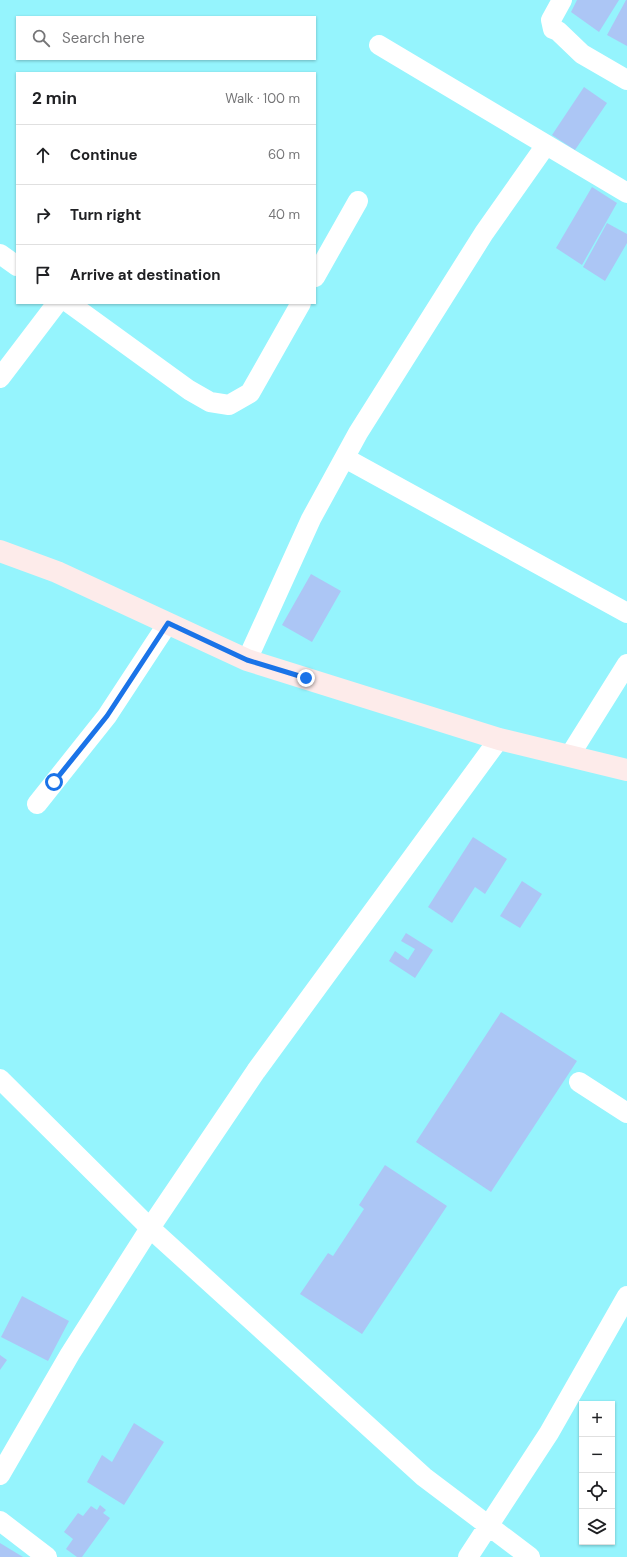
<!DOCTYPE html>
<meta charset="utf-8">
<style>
:root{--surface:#fff;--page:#f6f6f6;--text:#202124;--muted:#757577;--line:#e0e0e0}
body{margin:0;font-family:"DM Sans",sans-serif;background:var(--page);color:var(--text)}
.controls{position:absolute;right:12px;bottom:12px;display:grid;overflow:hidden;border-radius:0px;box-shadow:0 1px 3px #0004}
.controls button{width:36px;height:36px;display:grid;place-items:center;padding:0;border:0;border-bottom:1px solid var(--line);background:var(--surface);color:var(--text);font:20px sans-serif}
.stop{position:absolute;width:12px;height:12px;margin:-9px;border:3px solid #1a73e8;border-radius:50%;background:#fff}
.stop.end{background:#1a73e8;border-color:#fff;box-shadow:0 1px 4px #0008}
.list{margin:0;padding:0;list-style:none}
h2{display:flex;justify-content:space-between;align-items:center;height:52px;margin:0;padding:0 16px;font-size:17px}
h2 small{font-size:13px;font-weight:400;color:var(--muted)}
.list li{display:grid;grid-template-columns:26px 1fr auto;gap:12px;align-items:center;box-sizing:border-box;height:60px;padding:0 16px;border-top:1px solid var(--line)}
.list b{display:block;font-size:15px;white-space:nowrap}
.list em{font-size:13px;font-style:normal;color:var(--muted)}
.icon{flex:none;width:22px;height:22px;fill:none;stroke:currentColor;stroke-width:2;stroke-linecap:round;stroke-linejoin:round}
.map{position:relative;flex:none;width:627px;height:1557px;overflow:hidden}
.search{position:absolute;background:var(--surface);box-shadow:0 1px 3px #0004;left:16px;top:16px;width:300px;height:44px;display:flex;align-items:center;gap:10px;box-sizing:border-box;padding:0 14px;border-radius:0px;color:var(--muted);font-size:15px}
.panel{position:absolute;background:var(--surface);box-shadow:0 1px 3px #0004;left:16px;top:72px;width:300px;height:232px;border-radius:0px}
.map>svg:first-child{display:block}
.building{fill:#acc6f5}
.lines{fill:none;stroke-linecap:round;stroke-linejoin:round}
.street{stroke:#fff;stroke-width:20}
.secondary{stroke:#fdebea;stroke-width:22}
.route{stroke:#1a73e8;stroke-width:5}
</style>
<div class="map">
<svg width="627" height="1557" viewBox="0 0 627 1557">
<rect width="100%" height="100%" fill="#95f4fd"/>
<path class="building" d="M577,0H619L599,32L571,12Z
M626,0H627V46L607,35Z
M584,87L607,103L575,150L552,135Z
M592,187L617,203L582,265L556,248Z
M607,223L627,234V243L605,281L583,267Z
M311,574L341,591L312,642L282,625Z
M473,837L507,859L485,894L475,887L452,923L428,907Z
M522,881L542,894L520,928L500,916Z
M406,933L433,950L415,978L389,961L395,951L408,960L415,949L401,941Z
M501,1012L577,1061L491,1192L416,1142Z
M385,1165L447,1206L362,1334L300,1294L328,1253L333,1256L364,1209L359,1205Z
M22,1296L69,1321L48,1361L1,1337Z
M0,1355L7,1360L0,1370Z
M134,1423L164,1442L124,1505L87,1482L102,1455L112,1462Z
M100,1505L106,1510L103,1513L110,1518L82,1557H77L66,1549L73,1539L64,1532L78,1513L83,1516L91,1506L97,1510Z
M0,1543L23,1557H0Z"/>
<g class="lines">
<path class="street" d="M562,0L551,20L553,29L558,31L582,54L627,80
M379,45L627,193
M0,254L17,266
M315,277L358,201
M69,303L189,390L210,402L229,405L250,393L301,303
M0,378L57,303
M345,458L627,613
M247,660L311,519L358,433L484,233L546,145
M570,755L627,664
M37,804L107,716L168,623
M0,1079L150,1228L424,1477L530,1557
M579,1082L627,1113
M0,1475L70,1354L150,1228L256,1071L499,739
M0,1521L47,1557
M468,1557L549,1433L627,1296"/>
<path class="secondary" d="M0,551L57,572L247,660L499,739L627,770"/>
</g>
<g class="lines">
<path class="route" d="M54,782L107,716L168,623L247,660L306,678"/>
</g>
</svg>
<div class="controls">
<button>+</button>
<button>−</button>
<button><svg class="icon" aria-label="locate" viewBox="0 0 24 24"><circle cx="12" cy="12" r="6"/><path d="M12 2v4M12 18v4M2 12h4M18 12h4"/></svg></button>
<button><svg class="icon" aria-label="layers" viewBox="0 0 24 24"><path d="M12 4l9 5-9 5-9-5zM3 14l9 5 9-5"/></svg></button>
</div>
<div class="stop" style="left:54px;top:782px"></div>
<div class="stop end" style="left:306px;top:678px"></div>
<div class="search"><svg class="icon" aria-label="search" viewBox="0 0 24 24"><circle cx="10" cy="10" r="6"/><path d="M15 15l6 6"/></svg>Search here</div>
<section class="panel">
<h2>2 min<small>Walk · 100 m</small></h2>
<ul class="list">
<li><svg class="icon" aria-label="ahead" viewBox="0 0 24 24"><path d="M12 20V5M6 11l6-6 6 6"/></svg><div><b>Continue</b></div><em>60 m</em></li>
<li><svg class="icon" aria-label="right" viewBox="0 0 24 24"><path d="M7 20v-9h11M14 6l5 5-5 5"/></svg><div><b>Turn right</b></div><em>40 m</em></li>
<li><svg class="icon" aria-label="arrive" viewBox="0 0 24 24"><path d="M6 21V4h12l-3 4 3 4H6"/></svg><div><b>Arrive at destination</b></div></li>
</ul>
</section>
</div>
